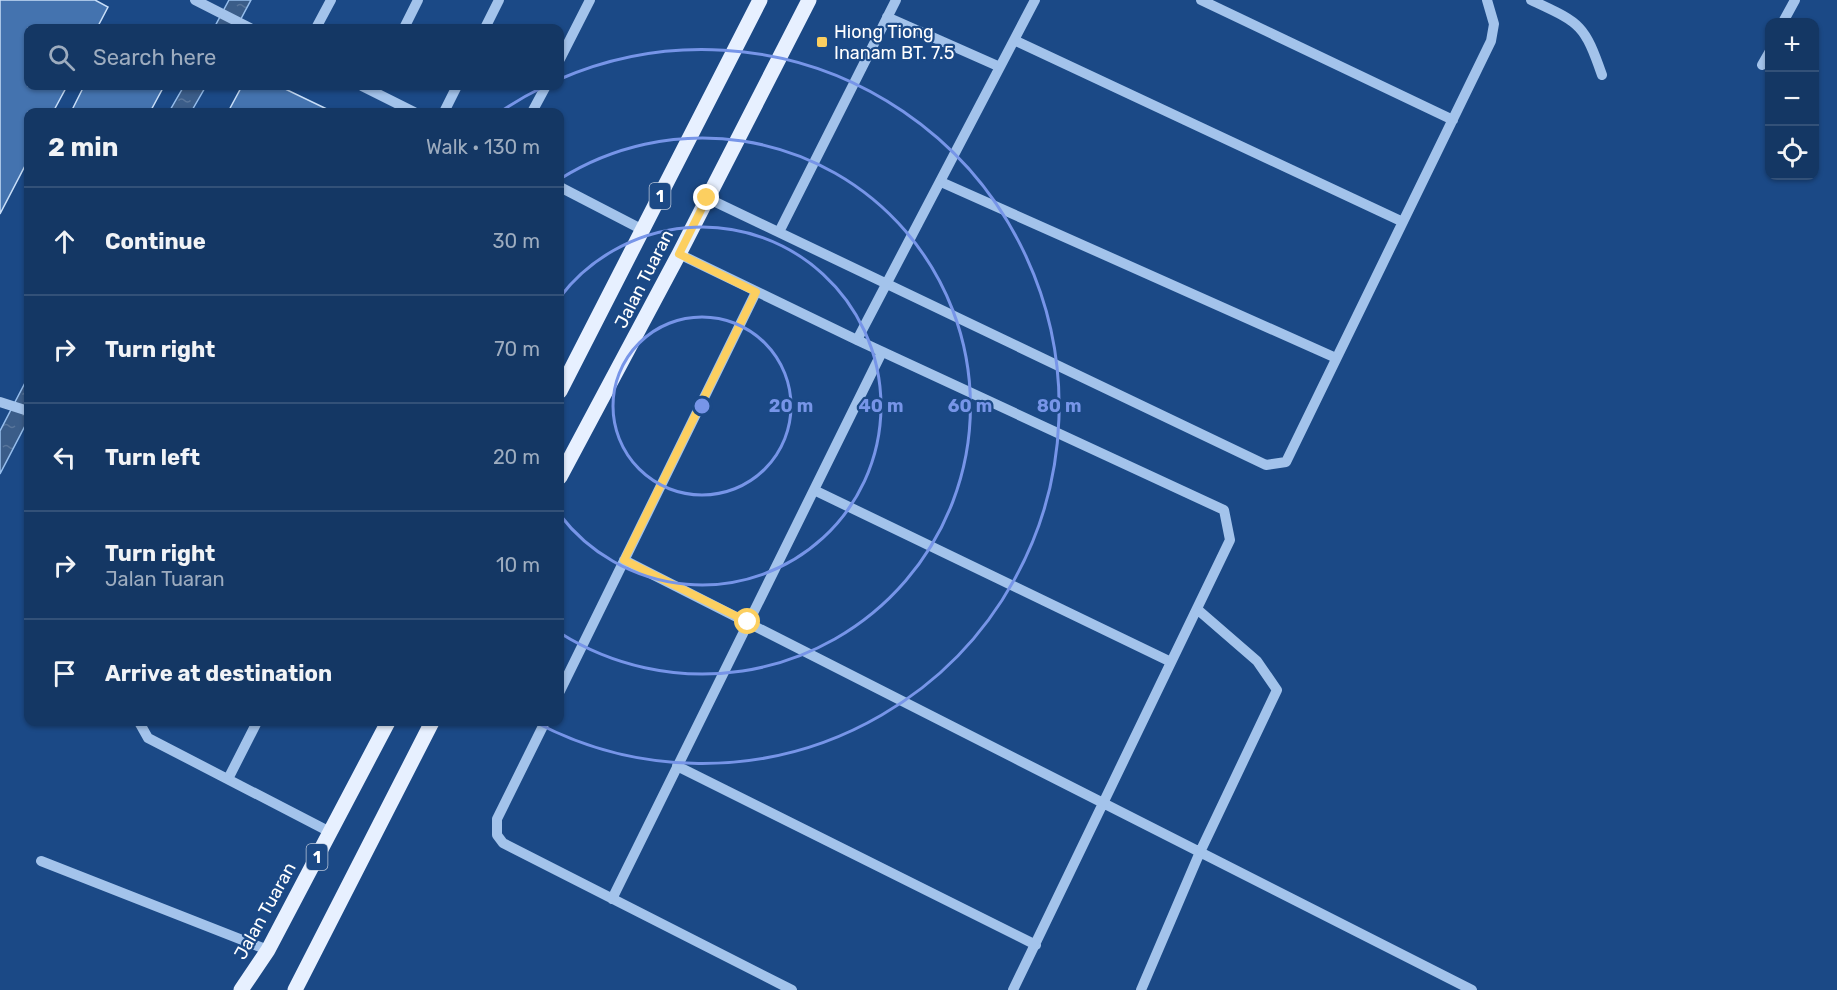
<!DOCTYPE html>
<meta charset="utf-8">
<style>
:root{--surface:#143764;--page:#21426d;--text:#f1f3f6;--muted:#9dacbf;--line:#335178}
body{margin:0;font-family:Rubik,sans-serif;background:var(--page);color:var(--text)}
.controls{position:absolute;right:18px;top:18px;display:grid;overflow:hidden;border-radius:12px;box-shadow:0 2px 4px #0004}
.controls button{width:54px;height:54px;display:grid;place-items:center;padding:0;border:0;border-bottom:2px solid var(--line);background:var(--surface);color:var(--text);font:30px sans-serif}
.stop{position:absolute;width:18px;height:18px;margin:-14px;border:4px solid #fccf60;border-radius:50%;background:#fff}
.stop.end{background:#fccf60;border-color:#fff;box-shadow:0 2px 6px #0008}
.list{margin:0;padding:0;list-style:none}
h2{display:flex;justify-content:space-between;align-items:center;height:78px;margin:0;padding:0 24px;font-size:26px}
h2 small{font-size:20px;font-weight:400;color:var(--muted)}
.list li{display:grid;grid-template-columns:39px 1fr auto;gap:18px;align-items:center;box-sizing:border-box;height:108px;padding:0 24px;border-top:2px solid var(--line)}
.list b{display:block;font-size:22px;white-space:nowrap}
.list p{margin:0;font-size:20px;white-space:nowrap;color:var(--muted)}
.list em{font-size:20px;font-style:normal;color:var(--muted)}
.icon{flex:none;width:33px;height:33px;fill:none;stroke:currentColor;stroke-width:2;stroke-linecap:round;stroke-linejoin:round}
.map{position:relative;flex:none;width:1837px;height:990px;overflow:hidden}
.search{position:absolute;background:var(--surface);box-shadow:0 2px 4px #0004;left:24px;top:24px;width:540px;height:66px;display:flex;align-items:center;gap:15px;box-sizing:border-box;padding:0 21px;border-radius:12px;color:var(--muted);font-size:22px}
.panel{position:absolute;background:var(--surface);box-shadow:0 2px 4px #0004;left:24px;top:108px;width:540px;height:618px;border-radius:12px}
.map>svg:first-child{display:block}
.water{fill:url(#water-ripples);stroke:#96beed;stroke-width:1.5}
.building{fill:#4473af;stroke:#c8def8;stroke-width:1.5}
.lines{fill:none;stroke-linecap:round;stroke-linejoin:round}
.minor{stroke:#a3c3eb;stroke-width:10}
.major{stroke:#e7f0ff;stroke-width:15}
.route{stroke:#fccf60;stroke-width:8}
.ring{fill:none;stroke:#7795e8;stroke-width:3}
.poi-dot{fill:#fccf60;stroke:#1b4986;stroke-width:2}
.labels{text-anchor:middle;stroke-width:4.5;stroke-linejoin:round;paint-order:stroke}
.shield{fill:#1b4986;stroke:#bbc8db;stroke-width:1.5}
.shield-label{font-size:16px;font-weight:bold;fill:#fff}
.poi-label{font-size:18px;fill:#fff;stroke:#1b4986;text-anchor:start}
.street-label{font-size:18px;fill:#fff;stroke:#1b4986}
.centre{fill:#7795e8;stroke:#1b4986;stroke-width:3}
.ring-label{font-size:18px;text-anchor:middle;font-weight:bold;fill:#7795e8;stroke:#1b4986;stroke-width:4.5;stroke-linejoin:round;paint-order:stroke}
</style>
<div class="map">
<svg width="1837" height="990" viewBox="0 0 1837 990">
<defs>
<pattern id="water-ripples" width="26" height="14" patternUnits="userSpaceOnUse" patternTransform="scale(1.5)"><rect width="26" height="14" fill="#3b5d89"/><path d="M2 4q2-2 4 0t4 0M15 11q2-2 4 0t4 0" fill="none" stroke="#58759b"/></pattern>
</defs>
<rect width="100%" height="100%" fill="#1b4986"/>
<path class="water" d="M229,0H251L236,28H214Z
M184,86H206L191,112H169Z
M28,377V420L0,474V431Z"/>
<path class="building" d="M0,0H95L108,7L97,28H28V86H67L53,112H28V160L0,214Z
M84,86H164L150,112H71Z
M242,86H279L333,112H228Z"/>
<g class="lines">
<path class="minor" d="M195,0L250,28
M1201,0L1453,120
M1531,0C1580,23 1584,23 1602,75
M887,17L1000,67
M1783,22L1795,0
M316,28L331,0
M404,28L418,0
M485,28L499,0
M1014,40L1403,222
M560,59L590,0
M1762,65L1770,51
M362,86L414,112
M444,112L457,86
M532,112L546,86
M941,182L1336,358
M560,187L643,230
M707,198L1266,465L1286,462L1491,41L1494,24L1487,0
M779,232L896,0
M679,254L857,340L1224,510L1230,540L1013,990
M857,340L1035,0
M0,402L28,411
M814,490L1171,662
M624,560L1472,990
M560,691L756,292
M139,722L148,738L330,832
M545,722L497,819V835L503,843L792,990
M677,766L1036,945
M228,779L257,722
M41,861L268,950
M612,899L882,352
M1141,990L1200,852L1277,690L1257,661L1197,609"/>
<path class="major" d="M560,391L760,0
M560,477L679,254L809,0
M241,990L268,950L388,722
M295,990L432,722"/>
</g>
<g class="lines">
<path class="route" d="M707,198L679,254L756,292L624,560L748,622"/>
</g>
<g class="ring">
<circle cx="702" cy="406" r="89"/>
<path d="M560 297A179 179 0 1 1 560 515"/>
<path d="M560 179A268 268 0 1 1 560 633"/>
<path d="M500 112A357 357 0 0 1 543 87M560 79A357 357 0 1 1 537 723"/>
</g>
<rect class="poi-dot" x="816" y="36" width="12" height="12" rx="3"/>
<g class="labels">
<g class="shield">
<rect x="649.5" y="183" width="21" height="26" rx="4.5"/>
<rect x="306.5" y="844" width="21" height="26" rx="4.5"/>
</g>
<g class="shield-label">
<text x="660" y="202">1</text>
<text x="317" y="863">1</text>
</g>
<g class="poi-label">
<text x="834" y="38">Hiong Tiong<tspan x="834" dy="21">Inanam BT. 7.5</tspan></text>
</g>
<g class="street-label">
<text transform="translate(644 279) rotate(-63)" y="6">Jalan Tuaran</text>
<text transform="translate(265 911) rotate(-61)" y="6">Jalan Tuaran</text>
</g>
</g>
<circle cx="702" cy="406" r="9" class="centre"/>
<g class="ring-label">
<text x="791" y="412">20 m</text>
<text x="881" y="412">40 m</text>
<text x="970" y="412">60 m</text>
<text x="1059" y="412">80 m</text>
</g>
</svg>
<div class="controls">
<button>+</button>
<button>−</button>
<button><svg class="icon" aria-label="locate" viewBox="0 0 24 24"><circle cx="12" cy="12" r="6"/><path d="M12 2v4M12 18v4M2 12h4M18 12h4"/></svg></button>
</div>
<div class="stop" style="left:748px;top:622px"></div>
<div class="stop end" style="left:707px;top:198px"></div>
<div class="search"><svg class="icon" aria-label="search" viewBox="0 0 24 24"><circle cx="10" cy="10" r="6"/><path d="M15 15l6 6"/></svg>Search here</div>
<section class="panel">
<h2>2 min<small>Walk · 130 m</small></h2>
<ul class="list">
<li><svg class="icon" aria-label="ahead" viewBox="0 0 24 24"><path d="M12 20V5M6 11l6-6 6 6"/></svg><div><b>Continue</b></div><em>30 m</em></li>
<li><svg class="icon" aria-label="right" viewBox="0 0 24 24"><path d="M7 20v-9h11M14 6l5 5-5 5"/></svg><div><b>Turn right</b></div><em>70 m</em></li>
<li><svg class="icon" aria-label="left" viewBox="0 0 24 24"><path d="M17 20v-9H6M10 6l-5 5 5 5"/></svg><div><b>Turn left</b></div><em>20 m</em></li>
<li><svg class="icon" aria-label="right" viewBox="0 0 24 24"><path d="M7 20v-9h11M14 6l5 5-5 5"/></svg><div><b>Turn right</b><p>Jalan Tuaran</p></div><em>10 m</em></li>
<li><svg class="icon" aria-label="arrive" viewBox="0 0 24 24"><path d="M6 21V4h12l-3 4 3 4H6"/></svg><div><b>Arrive at destination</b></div></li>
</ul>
</section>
</div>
